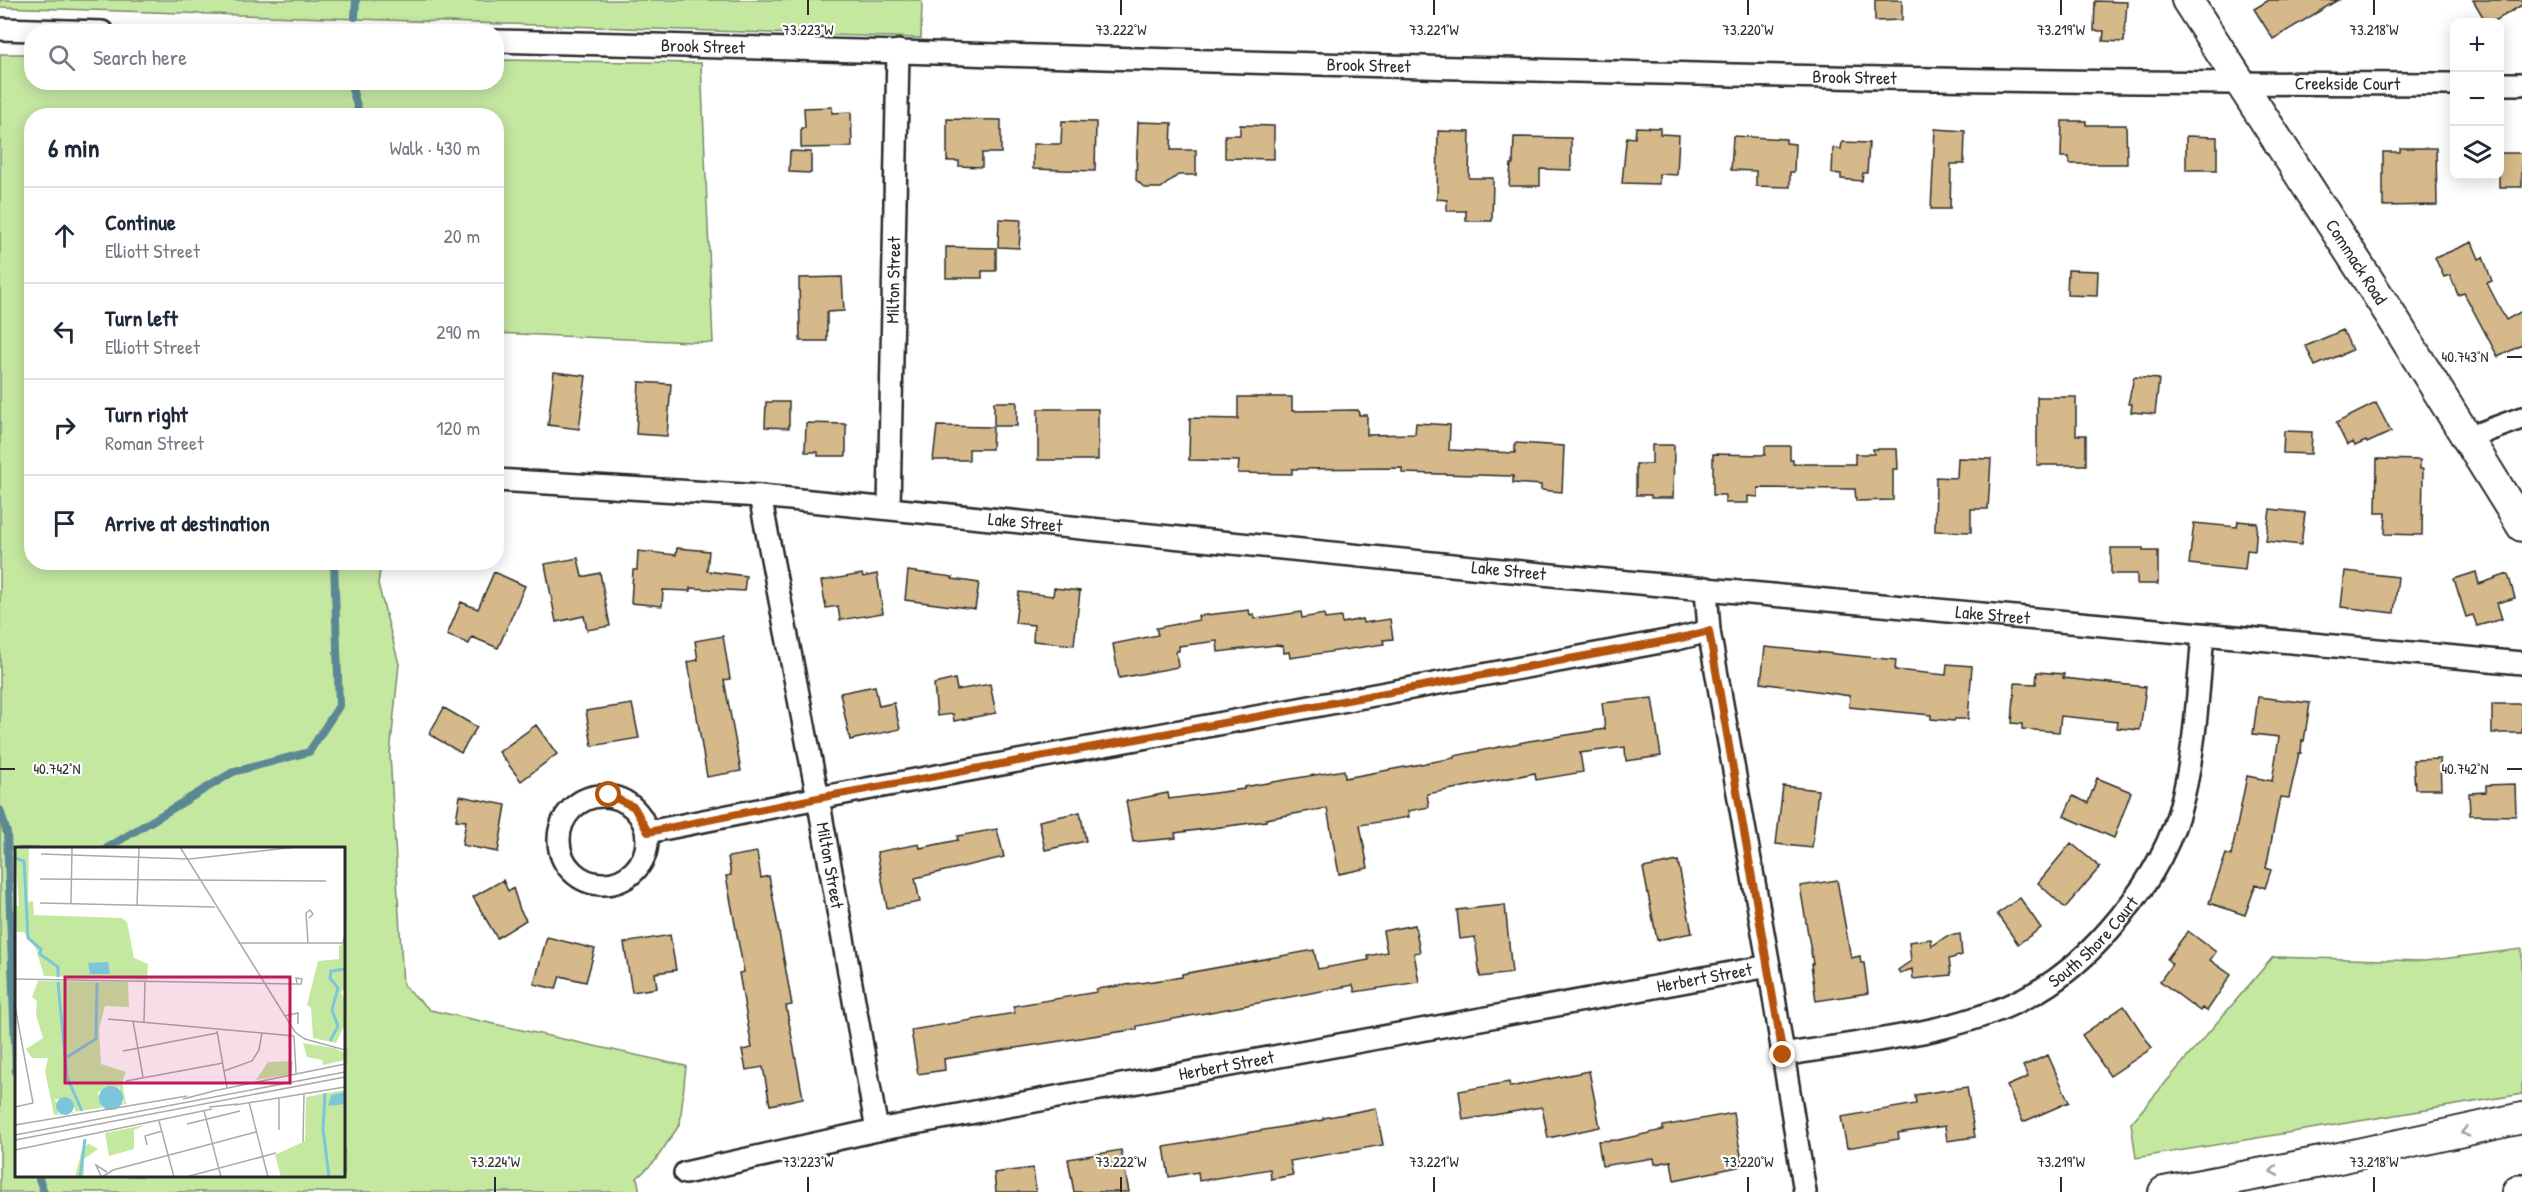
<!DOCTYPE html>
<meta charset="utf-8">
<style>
:root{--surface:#fff;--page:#f2f2f3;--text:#1f2937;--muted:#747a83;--line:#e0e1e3}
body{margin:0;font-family:"Patrick Hand",sans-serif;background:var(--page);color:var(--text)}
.controls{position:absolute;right:18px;top:18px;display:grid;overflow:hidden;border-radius:12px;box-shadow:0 3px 15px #0003}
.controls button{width:54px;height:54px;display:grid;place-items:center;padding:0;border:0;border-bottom:2px solid var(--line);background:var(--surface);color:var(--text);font:30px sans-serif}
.stop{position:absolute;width:18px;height:18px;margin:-14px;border:4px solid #b45309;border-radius:50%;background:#fff}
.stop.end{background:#b45309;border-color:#fff;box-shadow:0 2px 6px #0008}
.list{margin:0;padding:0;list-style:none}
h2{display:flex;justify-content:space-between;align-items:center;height:78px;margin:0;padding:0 24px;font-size:26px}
h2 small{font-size:20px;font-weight:400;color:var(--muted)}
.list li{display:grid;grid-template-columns:39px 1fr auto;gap:18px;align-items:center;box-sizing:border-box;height:96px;padding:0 24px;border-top:2px solid var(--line)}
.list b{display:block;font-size:22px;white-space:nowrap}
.list p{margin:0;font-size:20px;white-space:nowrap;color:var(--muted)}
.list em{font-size:20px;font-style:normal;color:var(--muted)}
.icon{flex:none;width:33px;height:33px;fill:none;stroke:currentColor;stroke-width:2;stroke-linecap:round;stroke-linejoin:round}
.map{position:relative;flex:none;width:2522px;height:1192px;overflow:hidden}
.search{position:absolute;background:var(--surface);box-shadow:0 3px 15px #0003;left:24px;top:24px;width:480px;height:66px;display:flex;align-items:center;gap:15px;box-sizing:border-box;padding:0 21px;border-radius:24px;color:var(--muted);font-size:22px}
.panel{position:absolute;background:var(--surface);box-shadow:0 3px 15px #0003;left:24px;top:108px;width:480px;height:462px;border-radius:24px}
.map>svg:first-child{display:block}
.green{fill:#c5e8a1;stroke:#788a66;stroke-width:1.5;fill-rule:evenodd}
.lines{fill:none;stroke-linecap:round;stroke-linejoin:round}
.stream{stroke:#5b8895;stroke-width:8}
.building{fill:#d5b98a;stroke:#2b2b2b;stroke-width:1.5}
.street-casing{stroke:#2b2b2b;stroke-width:26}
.secondary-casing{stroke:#2b2b2b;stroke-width:34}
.highway-casing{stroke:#2b2b2b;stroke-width:38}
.street{stroke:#fff;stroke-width:21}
.secondary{stroke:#fff;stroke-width:30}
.highway{stroke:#fff;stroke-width:33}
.oneway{stroke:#a0a0a0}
.route{stroke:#b45309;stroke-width:8}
.ticks{fill:none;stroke:#2b2b2b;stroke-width:2}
.labels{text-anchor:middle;stroke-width:4.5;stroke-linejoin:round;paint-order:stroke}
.street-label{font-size:18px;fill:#2b2b2b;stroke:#fff}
.inset-river{fill:none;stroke:#7bc6db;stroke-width:3}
.inset-road{fill:none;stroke:#aaa;stroke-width:1.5}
.view{fill:#c2185b;fill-opacity:0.15;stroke:#c2185b;stroke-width:3}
.inset-edge{fill:none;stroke:#2b2b2b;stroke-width:3}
.ticks-label{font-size:15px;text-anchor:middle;fill:#2b2b2b;stroke:#fff;stroke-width:4.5;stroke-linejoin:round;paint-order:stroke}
</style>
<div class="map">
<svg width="2522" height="1192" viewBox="0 0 2522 1192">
<rect width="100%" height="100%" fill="#fff"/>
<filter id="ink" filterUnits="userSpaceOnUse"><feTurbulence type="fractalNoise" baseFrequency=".0167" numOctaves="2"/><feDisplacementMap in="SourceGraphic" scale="12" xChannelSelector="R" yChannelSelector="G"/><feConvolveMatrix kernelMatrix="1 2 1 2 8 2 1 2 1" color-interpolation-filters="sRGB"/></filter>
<g filter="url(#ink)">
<path class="green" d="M0,0H922L921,38L0,7Z
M0,54H31L32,82H496L497,60L701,63L713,343L497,333L496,116H32V562L381,563L378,584L399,664L390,754L403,985L430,1010L686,1066L680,1124L655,1161L637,1178L640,1192H0ZM16,848H344V1176H16Z
M2522,949V1094L2136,1158L2131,1123L2273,957L2425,961Z"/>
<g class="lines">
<path class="stream" d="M355,17L356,0
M350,82L360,116
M0,810L7,833L16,1072
M107,848L233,772L309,752L339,706L334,562
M38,1176L44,1192"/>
</g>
<path class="building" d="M1875,0H1902V20L1875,21Z
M2269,0H2338L2273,39L2254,9Z
M2473,0H2522V5L2493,22H2486Z
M2095,1L2127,2L2124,42L2103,41L2104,31H2094Z
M832,107V113L851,112L852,147L801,148V128H805L804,108Z
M947,119L1001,120V153H982V167L959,166V161H947Z
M1062,121L1096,122L1095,171L1033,169V144H1061Z
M2062,121H2086V125H2126L2127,164H2069V157H2061Z
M1138,122L1172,123L1171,150H1196V175H1178L1161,188H1145L1136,180Z
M1240,125L1274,126V159L1225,158V135H1240Z
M1636,127L1660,128V134L1679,135L1677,175L1659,174V184L1622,183L1626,142L1627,137L1635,138Z
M1935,129L1965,131L1964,164H1951L1950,209H1931Z
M1438,131L1470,132L1469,178H1493L1492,221H1466V211H1447V200L1437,199Z
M1733,136L1786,139V143L1795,144L1794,172H1790V187L1756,186V171L1731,170Z
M2186,136L2217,137V170H2186Z
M1514,137L1571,138V170L1540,169V186H1509L1511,164H1513Z
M1842,142L1869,143L1867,173H1863L1862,181L1841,179V174L1832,173L1833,148L1841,149Z
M2400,148H2436L2437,205L2383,206V152H2400Z
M790,151L811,152V173L789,172Z
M2499,153H2522V187H2499Z
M999,219L1021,220L1019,248L998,247Z
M2472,242L2479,259L2483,257L2492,281L2487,283L2506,320L2522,311V345L2498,357L2464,293L2458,295L2450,275L2444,277L2435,258Z
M946,247L996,248V271H982V278H946Z
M2068,270L2098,271L2097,296L2067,295Z
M842,277L844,311L827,312V341H800L799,278Z
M2343,330L2352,350L2315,366L2306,346Z
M554,372L586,376L579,429L548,425Z
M2134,377L2159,379L2155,414L2131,412L2132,404H2128Z
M639,382L671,384L667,436L636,434Z
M1238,397H1292V411L1358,410L1359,415H1367V435L1415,434L1416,423L1450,425L1449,450L1515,453V443L1564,446L1562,492L1541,490V485L1513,483V476L1402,473V468L1292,469V474L1238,473L1239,461L1189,460L1190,418L1238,419Z
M2037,397H2076V435H2086V465H2037Z
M766,402H789V428L765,427Z
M994,402H1017V426H994Z
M2376,403L2391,432L2367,443L2366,441L2355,446L2353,442L2347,445L2336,423Z
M1038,409H1098V460H1038Z
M806,423L846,424V456H818V452H805Z
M937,426L993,427L992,449H969V460H933Z
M2284,431L2312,432L2311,454L2283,453Z
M1652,445H1674L1673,498H1651V495H1636V464H1652Z
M1765,446H1790V460H1793V464H1855V454H1874L1873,449H1897L1898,469H1893V500L1856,501L1855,489L1758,488V497L1748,496V503H1725V495H1713V454L1765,455Z
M1958,458L1991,459L1988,509H1971V532L1935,531L1936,477L1957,478Z
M2377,459L2420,460V469H2423L2422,535L2385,534L2386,513H2376Z
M2270,509L2305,513L2301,545L2266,541Z
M2238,521L2257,523L2255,551L2247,550L2245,570L2189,564L2194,523L2237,527Z
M677,548L709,551L707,571L746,576L744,591L690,588V591L663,590L662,606L631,603L633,570H637L638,551L676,555Z
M2111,548H2143V551H2158V584H2137V574H2111Z
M578,558L582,577L600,573L610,626L587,630L584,616L556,622L545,564Z
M908,571L953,577L952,579L979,583L975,609L905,600Z
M2345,571L2398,577L2394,613L2341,607Z
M494,572L525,586L498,648L472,637L469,644L447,635L461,602L478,609Z
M2476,572L2479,584L2508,574L2515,598L2497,603L2502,619L2477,626L2473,615L2466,617L2454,579Z
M862,574L863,577L877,574L883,613L840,620L838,606L826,608L821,581Z
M1054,588L1080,591L1074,645L1033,641L1034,625L1015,623L1019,592L1053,596Z
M1249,610L1250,615L1254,614L1255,619L1301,612L1302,618L1324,614L1325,619L1341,617L1342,623L1362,619L1363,623L1390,619L1393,639L1383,640L1384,644L1290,658L1289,652L1284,653L1283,646L1276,645L1218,652L1217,641L1179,646V651H1176L1178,667L1119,678L1113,644L1158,635L1156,628L1199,620L1198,616Z
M723,636L730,679L724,680L741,771L707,777L688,662L698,660L695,641Z
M1765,647L1896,660L1895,670L1946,675L1947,664L1972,666L1968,719H1955L1954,721L1931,719V715L1849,707L1850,696L1761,683Z
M2037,672L2064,674L2063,678L2146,687L2140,730L2117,728L2118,722L2061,716L2059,732L2022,729V724L2012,723L2015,683L2036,684Z
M955,679L957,690L990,684L996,713L954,721L953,714L937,716L934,684Z
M875,686L879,706L894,703L900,729L850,740L840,693Z
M2258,697L2310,703L2304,741L2302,740L2301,753H2299L2289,798L2280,797L2266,868L2271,870L2265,888L2256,884L2245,915L2209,903L2226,854L2231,856L2247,776L2272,781L2279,737L2253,734Z
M1652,698L1661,756L1626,761L1625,747L1580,753L1583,772L1536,780L1535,773L1427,794L1429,807L1408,811L1409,817L1360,825L1368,868L1339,874L1327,808L1266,819V821L1175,833L1176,838L1133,842L1126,801L1168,793L1169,799L1244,789V787L1344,770L1345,778L1454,758V756L1529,741L1605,729L1602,703Z
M632,704L639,738L592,746L586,711Z
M2492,704H2522V733H2492Z
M444,708L477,727L461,753L429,734Z
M536,725L557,754L521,781L499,752Z
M2440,759L2441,789H2415L2413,760Z
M2097,778L2131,792L2114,838L2064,816L2073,796L2088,803Z
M2515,784L2516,816L2470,815L2469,793L2486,792V785Z
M1783,786L1818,790L1812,848L1776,844Z
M460,796L506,805L498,852L462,845L466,821L456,820Z
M1080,812L1086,841L1045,850L1039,821Z
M997,829L1004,857L915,878L920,902L887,908L877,852L919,844L920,848L958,840L957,836Z
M2071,843L2100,867L2065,908L2038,883Z
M757,852L761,878L769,876L792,1005L786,1006L803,1098L770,1105L763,1067L746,1070L742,1050L752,1048L739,973L744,972L726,876L731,875L728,857Z
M1678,861L1692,933L1657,940L1643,868Z
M503,880L508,891L513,888L520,910L526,920L497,938L473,897Z
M1837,880L1851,958L1860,956L1861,963H1864L1868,993L1816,1001L1811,964H1813L1800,886Z
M2020,898L2041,928L2018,944L1997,914Z
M1505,905L1512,973L1480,977L1475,937L1460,939L1457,910Z
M1415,925L1420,952L1414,953L1419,982L1355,992L1353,985L1137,1026V1029L944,1059L945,1070L918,1074L911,1030L1015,1013L1013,1006L1097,992L1096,989L1182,977V974L1314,950L1318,969L1369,960L1368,956L1387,952L1383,931Z
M2188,931L2216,952L2210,960L2231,975L2207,1011L2202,1008L2200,1011L2160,981L2172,964L2167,959Z
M1960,934L1962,955L1949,959L1951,975L1913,979L1912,969L1900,973L1898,970L1911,961L1909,942L1931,939L1932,946L1947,936Z
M670,935L676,970L655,973L657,988L632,992L624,943Z
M547,937L595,949L586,982L560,976L556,989L534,984Z
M2124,1006L2152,1048L2110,1076L2082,1035Z
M2048,1055L2069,1102L2023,1122L2007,1086L2028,1077L2023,1066Z
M1589,1071L1600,1127L1548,1138L1542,1107L1463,1120L1459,1091L1509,1082L1510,1087Z
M1967,1087L1975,1137L1947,1141L1945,1126L1898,1133L1899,1139L1847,1148L1841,1117L1916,1104L1915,1095Z
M1376,1108L1383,1145L1290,1161L1293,1175L1271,1179L1270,1169L1199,1181L1198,1172L1169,1177L1164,1147L1323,1120V1118Z
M1733,1113L1743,1166L1674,1180L1671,1161L1655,1164L1654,1158L1602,1166L1598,1141L1618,1140L1663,1130V1126Z
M1121,1150L1129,1192H1074L1068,1159Z
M1033,1168L1036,1192H996L994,1173Z"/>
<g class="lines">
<g class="street-casing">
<g id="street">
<path d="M0,29L102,32"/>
<path id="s1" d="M496,41C1149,57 1802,84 2454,84"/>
<path d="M2500,84H2522"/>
<path d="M2467,438L2522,418"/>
<path id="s2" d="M496,480L760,496L1562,576L2522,663"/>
<path id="s3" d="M760,496L818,798L877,1130"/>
<path id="s4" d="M889,508L898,51"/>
<path d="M1706,588L1709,631L1769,966L1805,1192"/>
<circle cx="603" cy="840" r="44"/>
<path d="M648,832L818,798L1677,639L1709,631"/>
<path id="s5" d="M1783,1055C1863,1041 1952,1035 2025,998C2063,980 2095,948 2121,916C2150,881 2173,841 2183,797C2196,744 2198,688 2203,635"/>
<path id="s6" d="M685,1173L877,1130L1769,966"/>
</g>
</g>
<g class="secondary-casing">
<g id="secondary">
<path id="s7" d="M2187,0L2390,314L2522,526"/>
<path d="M2164,1192L2321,1162L2522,1118"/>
</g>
</g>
<g class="highway-casing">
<path id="highway" d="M2519,1192H2522"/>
</g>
<use href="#street" class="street"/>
<use href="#secondary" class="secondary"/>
<use href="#highway" class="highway"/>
</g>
<defs><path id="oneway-chevron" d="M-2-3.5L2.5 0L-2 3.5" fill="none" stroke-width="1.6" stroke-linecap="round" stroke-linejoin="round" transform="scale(1.5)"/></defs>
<g class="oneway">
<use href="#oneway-chevron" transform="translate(2465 1132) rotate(167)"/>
<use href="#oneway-chevron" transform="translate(2274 1171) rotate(170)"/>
</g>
</g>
<g class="lines" filter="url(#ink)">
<path class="route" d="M609,795L634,807L648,832L818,798L1677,639L1709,631L1783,1055"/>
</g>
<path class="ticks" d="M808,0V15M1121,0V15M1434,0V15M1748,0V15M2061,0V15M2374,0V15M2507,357H2522M0,769H15M2507,769H2522M495,1177V1192M808,1177V1192M1121,1177V1192M1434,1177V1192M1748,1177V1192M2061,1177V1192M2374,1177V1192"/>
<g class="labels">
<g class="street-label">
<text dy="6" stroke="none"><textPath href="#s1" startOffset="207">Brook Street</textPath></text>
<text dy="6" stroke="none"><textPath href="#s1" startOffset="873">Brook Street</textPath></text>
<text dy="6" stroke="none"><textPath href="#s1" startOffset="1359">Brook Street</textPath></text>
<text dy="6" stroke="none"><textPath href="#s1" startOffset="1852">Creekside Court</textPath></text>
<text dy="6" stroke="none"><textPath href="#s7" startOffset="312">Commack Road</textPath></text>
<text dy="6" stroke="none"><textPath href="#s4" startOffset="228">Milton Street</textPath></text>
<text dy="6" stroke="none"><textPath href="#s2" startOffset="531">Lake Street</textPath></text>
<text dy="6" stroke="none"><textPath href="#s2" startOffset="1017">Lake Street</textPath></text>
<text dy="6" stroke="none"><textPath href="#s2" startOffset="1503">Lake Street</textPath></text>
<text dy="6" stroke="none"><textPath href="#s3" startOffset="376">Milton Street</textPath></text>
<text dy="6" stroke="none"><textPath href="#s5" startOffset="339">South Shore Court</textPath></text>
<text dy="6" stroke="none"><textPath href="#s6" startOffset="1038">Herbert Street</textPath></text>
<text dy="6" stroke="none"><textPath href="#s6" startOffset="552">Herbert Street</textPath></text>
</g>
</g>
<g transform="translate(15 847)">
<rect width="330" height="330" fill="#fff"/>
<path d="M0,0H14L13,55L18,54L19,68L107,71L112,75L119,111L133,117L132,133L29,129L21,102L9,85H0V59H4ZM330,96V141L326,145L330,153V177L321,196L298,191L296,161L292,158L303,114L324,112V99ZM23,134L113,135L114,160L90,159L84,182L86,217L111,225L107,235L111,257L39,268L30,224L33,211H17L11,202L28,191L21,168L22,154L17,150ZM104,240L109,256L87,261L83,245ZM40,252L57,253L61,265L44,268ZM288,196L319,201L330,206V213L308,218L307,213L292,210ZM278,214L277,227L241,233L253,215ZM330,243L329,330H266L260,308L290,294L291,250ZM130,278L119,283V302L94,309L90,286ZM74,297L83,302L69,312V330H60L68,299Z" fill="#c5e8a1" fill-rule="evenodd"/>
<path d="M93,115L95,127H75L73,116ZM84 251a12 12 0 1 1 24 0a12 12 0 1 1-24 0ZM330,245V257L313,259L316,248ZM41 259a9 9 0 1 1 18 0a9 9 0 1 1-18 0Z" fill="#7bc6db"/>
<path class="inset-river" d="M0,11L9,14L13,91L26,102L25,107L43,120V130M43,135L52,230L67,264M315,194L323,179L317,163L323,141L315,131L316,124L330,122M52,210L81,192L82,136M310,246L308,282L314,330M65,330L70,292"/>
<path class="inset-road" d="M165,0L280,185L290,192L330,203M26,7L174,12L281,0M25,32L311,34M25,56L200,60M56,56L57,0M122,58L124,0M223,96H328L330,87M293,96L291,66L295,63L298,67L294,71M0,132L278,137H286L287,132L281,131L282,136M0,159L18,256L0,260M270,169L283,166V177M93,172L279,189M118,174L128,230M129,175L130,135M202,184L212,241M279,189L281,226M108,204L202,186M209,224L237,214L244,203L247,186M111,234L208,216M198,244L330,217M168,252L199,244M234,255L253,330M220,258L330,240M194,260L223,257M189,264L206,330M144,274L159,330M172,277L225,264M0,278L172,249M264,283V251M0,288L330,225M0,293L330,230M288,295L289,248M132,298L130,289L147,284M0,303L197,262M86,329L81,318L92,325M87,330L98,323L241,285M171,330L261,306"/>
<path class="view" d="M50,130H275V236H50Z"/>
<rect width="330" height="330" class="inset-edge"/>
</g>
<g class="ticks-label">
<text x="808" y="35">73.223°W</text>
<text x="1121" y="35">73.222°W</text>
<text x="1434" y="35">73.221°W</text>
<text x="1748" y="35">73.220°W</text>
<text x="2061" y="35">73.219°W</text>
<text x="2374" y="35">73.218°W</text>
<text x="2465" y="362">40.743°N</text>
<text x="57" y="774">40.742°N</text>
<text x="2465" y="774">40.742°N</text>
<text x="495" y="1167">73.224°W</text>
<text x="808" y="1167">73.223°W</text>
<text x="1121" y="1167">73.222°W</text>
<text x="1434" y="1167">73.221°W</text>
<text x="1748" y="1167">73.220°W</text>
<text x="2061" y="1167">73.219°W</text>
<text x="2374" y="1167">73.218°W</text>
</g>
</svg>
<div class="controls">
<button>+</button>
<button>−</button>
<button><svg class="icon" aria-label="layers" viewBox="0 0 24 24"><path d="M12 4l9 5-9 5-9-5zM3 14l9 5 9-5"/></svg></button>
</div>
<div class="stop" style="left:609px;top:795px"></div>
<div class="stop end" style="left:1783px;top:1055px"></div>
<div class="search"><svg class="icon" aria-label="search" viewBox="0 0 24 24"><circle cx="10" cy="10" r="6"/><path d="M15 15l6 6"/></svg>Search here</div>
<section class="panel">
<h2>6 min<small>Walk · 430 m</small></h2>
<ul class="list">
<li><svg class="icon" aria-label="ahead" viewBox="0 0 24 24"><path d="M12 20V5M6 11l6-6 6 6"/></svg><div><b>Continue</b><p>Elliott Street</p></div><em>20 m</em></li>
<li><svg class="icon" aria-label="left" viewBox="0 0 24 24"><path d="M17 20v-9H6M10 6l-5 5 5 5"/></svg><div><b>Turn left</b><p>Elliott Street</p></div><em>290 m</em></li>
<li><svg class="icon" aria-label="right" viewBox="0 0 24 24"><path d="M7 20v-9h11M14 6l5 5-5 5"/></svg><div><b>Turn right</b><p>Roman Street</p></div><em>120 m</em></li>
<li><svg class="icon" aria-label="arrive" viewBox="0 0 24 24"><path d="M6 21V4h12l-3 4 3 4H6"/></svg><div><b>Arrive at destination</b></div></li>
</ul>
</section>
</div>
